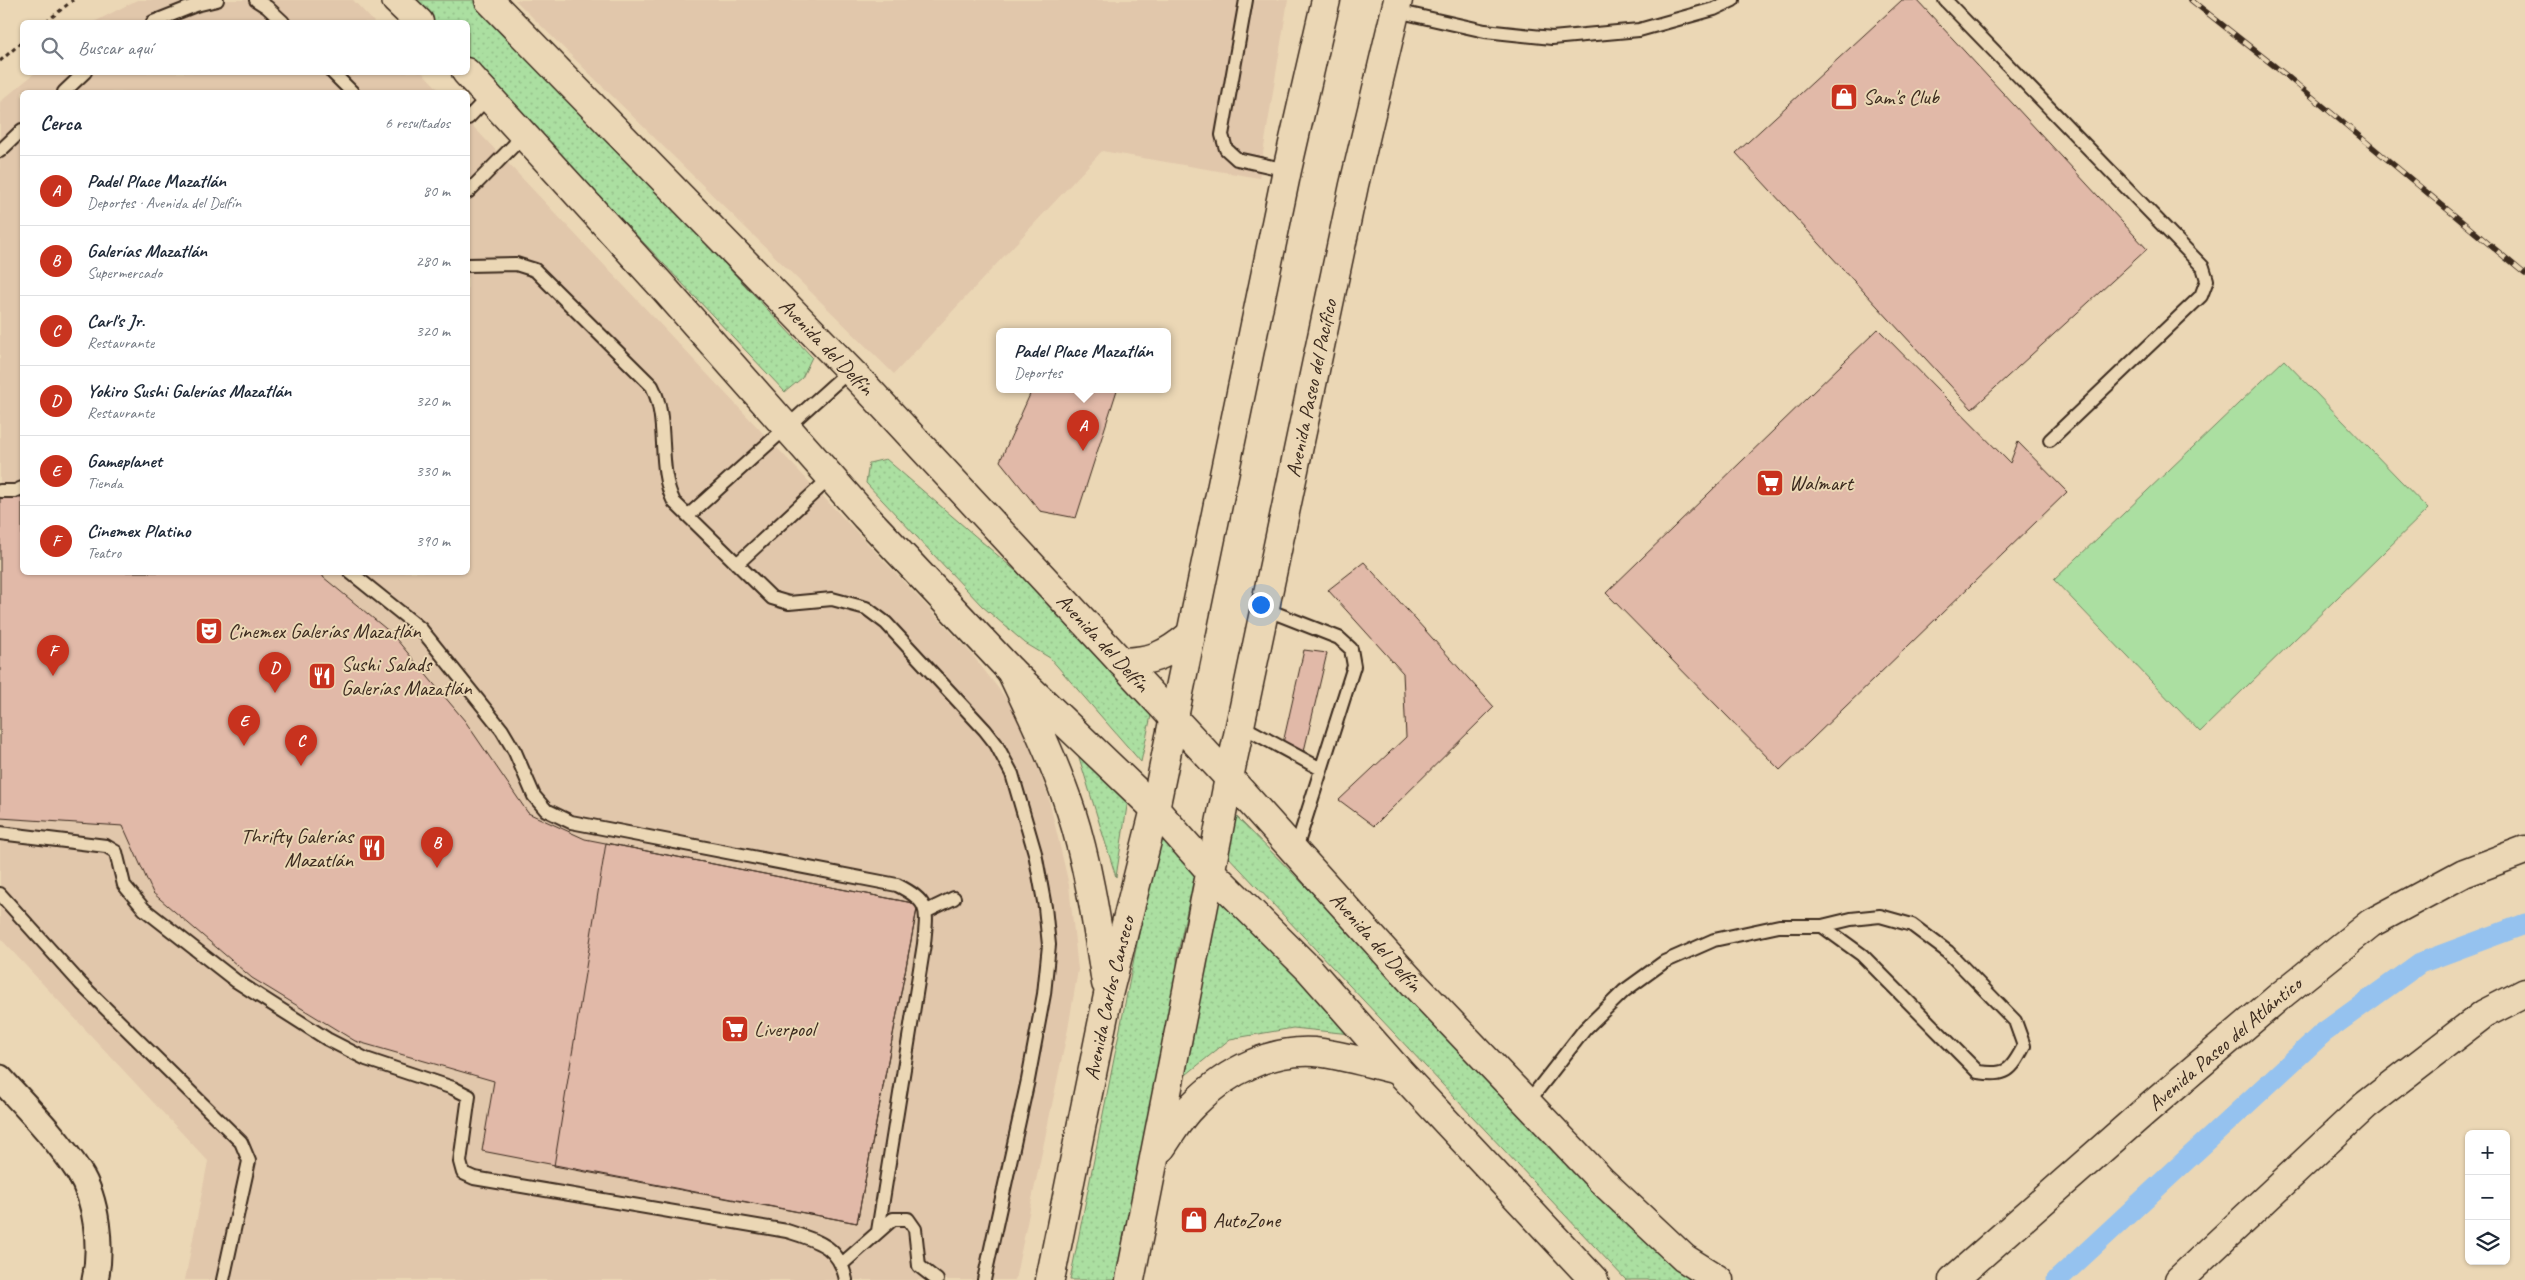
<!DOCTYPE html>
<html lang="es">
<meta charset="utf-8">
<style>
:root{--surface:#fff;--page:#f6f6f7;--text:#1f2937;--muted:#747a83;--line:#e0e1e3;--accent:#c8321e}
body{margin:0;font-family:Caveat,sans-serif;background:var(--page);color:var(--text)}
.controls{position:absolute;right:15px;bottom:15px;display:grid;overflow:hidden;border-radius:8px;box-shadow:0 1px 4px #0004}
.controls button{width:45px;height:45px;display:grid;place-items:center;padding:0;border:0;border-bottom:1px solid var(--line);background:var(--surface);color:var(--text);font:25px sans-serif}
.you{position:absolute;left:1260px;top:604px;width:18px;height:18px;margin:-12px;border:4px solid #fff;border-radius:50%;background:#1a73e8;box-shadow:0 0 0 8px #1a73e833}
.badge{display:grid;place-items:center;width:32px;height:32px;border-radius:50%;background:var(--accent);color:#fff;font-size:16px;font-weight:700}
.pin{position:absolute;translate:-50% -41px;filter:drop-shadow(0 1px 2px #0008)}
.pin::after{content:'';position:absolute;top:26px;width:18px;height:15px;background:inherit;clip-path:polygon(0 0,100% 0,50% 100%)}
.popup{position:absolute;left:996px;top:328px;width:175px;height:65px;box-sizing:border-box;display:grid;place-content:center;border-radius:8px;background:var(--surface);filter:drop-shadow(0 1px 4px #0005);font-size:16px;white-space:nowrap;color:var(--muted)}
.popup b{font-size:19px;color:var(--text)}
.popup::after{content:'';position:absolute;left:50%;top:100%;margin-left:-10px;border:10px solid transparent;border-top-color:var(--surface)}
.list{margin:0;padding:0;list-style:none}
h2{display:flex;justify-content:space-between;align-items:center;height:65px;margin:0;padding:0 20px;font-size:21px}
h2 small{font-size:16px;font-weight:400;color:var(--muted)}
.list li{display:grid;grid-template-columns:32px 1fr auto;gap:15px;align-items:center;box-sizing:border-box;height:70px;padding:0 20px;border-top:1px solid var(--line)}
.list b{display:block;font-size:19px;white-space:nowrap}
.list p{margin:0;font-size:16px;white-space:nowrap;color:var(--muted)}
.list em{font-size:16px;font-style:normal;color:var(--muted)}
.icon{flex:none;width:28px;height:28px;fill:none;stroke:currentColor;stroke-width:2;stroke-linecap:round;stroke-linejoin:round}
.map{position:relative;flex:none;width:2525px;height:1280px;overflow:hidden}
.search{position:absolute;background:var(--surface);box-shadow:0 1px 4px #0004;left:20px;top:20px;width:450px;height:55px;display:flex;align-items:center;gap:12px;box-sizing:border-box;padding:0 18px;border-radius:8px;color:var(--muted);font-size:19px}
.panel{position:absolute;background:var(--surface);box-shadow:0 1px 4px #0004;left:20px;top:90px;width:450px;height:485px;border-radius:8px}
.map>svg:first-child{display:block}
.built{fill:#e1c7ab}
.green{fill:url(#green-dots);stroke:#738460}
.pitch{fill:#abdfa1;stroke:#738460}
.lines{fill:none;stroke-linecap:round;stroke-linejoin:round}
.canal{stroke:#95c2ef;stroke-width:21}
.building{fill:#e1b9a8;stroke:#3b2a1e}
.service-casing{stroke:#3b2a1e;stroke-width:16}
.minor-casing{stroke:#3b2a1e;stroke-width:29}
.tertiary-casing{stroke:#3b2a1e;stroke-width:31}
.primary-casing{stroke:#3b2a1e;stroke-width:31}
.path{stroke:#3b2a1e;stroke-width:3;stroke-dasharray:4 4;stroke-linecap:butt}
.service{stroke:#ebd7b5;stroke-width:12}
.minor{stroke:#ebd7b5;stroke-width:25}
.tertiary{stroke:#ebd7b5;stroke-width:28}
.primary{stroke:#ebd7b5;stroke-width:28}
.rail-casing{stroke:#3b2a1e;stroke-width:5.5}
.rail{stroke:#ebd7b5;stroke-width:4;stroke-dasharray:11;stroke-linecap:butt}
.labels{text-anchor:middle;stroke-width:4;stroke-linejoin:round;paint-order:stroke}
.poi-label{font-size:21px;fill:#3b2a1e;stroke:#ebd7b5;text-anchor:start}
.street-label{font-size:21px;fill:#3b2a1e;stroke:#ebd7b5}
</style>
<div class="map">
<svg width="2525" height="1280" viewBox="0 0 2525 1280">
<defs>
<pattern id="green-dots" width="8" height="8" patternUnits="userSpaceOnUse" patternTransform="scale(1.25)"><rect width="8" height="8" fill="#abdfa1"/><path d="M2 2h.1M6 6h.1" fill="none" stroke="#94c08a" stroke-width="1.8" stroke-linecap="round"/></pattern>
</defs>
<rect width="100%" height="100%" fill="#ebd7b5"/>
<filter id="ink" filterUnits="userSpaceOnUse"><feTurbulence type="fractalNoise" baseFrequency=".02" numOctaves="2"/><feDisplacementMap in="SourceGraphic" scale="10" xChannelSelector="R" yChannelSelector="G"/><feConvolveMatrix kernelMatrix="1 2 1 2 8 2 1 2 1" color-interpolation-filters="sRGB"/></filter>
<g filter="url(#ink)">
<path class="built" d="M137,0H353L374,22H94Z
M515,0H1288L1259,178L1102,151L894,374Z
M422,72L441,92H22V572H468V121L971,653L1018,714L1048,795L1069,885L1078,970L1068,1029L1015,1280H185L208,1161L0,938V102L35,73Z"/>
<path class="green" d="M414,0H478L812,357L802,378L785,392L468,57V22H435Z
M886,459L1032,585L1152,711L1141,762L1050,658L1025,643L982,606L866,483L869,463Z
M1073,738L1129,793L1116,877Z
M1232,812L1518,1101L1706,1280H1626L1225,853Z
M1160,828L1197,864L1177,957L1178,982L1119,1280H1070Z
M1213,888L1360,1035L1293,1028L1230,1039L1181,1079Z"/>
<path class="pitch" d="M2284,360L2428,509L2200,732L2054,580Z"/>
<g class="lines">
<path class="canal" d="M2057,1280L2323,1033L2420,963L2525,924"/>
</g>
<path class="building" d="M1902,0H1917L2147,249L1972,409L1736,153Z
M1878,329L2010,463L2018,442L2067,492L1780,770L1606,593Z
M1032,390H1117L1076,518L1040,511L1000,461Z
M0,498H22V572H323V577L391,633L465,721L528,813L585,839L918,904L857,1223L482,1151L494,1081L355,1041L252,978L153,893L123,826L0,818Z
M1364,562L1494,707L1374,826L1339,800L1406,737L1403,673L1328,590Z
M1304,650L1327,653L1304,751L1283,743Z
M606,843L918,904L857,1223L554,1166Z"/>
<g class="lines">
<g class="service-casing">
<path id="service" d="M256,0L267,7L283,22
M1246,0L1222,135L1226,149L1237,159L1287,170
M1945,0L2203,267L2207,280L2201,296L2050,440
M1396,11L1485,31L1552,38L1639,30L1714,9L1733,0
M153,22L196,5L217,0
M332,72L352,92
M64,92L85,72
M468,118L488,97
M0,151L22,130
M468,192L524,135
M468,265L516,264L535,270L652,386C670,421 656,466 674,502L772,598L789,603L832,599L866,608L886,623L985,730L996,744L1012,774L1035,853L1045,907L1049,945L1044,994L1028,1080L984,1280
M0,491H15L22,488
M689,515L850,370
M737,564L831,477
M350,572L421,629L502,730L515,752L534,796L546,810L571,822L897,885C931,902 927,910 924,944L878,1231
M1265,609L1339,638L1351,649L1354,666L1295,852
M1240,725L1321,769
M0,833L106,846L116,852L124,885L144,909L236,981L327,1039L366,1059L453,1088L469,1096L460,1162L463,1173L474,1178L787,1231C817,1241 839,1245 846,1280
M0,894L81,984L241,1142L249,1161L223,1280
M927,911L954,898
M1528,1102L1585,1029L1624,991L1664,962L1714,940L1779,926H1822L1851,919L1880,916L1912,925L1948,952L2015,1021L2024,1046C2011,1071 2007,1076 1978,1072L1862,955L1822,926
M842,1264L893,1219H908L915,1229L919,1266L937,1280"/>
</g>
<g class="minor-casing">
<path id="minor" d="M0,1078C27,1108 57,1138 79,1172C97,1200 102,1248 95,1280"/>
</g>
<g class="tertiary-casing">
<g id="tertiary">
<path d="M396,0L419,22"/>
<path id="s1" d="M489,0L865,386L1229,778L1414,984L1601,1180L1684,1258L1719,1280"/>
<path d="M466,72L661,285L865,516L1011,671L1155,809L1210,871L1309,969L1398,1070L1594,1280"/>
<path id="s2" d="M1953,1280L2144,1112L2280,996L2371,923L2464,873L2525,850"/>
<path d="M2179,1280L2366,1105L2484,1014L2525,993"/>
</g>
</g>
<g class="primary-casing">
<g id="primary">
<path d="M1121,662C1152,661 1165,656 1189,636"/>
<path d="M1011,671C1033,717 1055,763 1071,811C1089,867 1097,925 1106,983"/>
<path d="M1161,1148C1171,1134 1180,1117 1193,1105C1226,1071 1275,1046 1323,1053C1348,1057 1373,1064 1398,1070"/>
<path id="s3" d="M1050,1280L1108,995L1155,809L1287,170L1326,0"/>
<path id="s4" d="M1130,1280L1229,778L1354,185L1398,0"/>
</g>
</g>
<path class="path" d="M46,22L73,0
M0,61L22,42"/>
<use href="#service" class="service"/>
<use href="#minor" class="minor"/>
<use href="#tertiary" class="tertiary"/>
<use href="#primary" class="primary"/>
<g class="rail-casing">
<path id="rail" d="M2191,0L2287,76L2525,274"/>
</g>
<use href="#rail" class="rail"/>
</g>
</g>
<defs>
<g id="shop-square" transform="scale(1.4375)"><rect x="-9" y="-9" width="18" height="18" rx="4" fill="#c8321e" stroke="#ebd7b5"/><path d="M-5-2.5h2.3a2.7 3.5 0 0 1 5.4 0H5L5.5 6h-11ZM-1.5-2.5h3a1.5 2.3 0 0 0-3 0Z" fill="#fff"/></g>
<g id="supermarket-square" transform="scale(1.4375)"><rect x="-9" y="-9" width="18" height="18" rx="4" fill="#c8321e" stroke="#ebd7b5"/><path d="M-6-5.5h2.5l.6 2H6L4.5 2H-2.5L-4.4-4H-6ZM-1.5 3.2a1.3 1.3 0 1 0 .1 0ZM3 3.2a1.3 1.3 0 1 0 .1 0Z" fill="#fff"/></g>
<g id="theatre-square" transform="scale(1.4375)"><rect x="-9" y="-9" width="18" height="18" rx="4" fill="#c8321e" stroke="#ebd7b5"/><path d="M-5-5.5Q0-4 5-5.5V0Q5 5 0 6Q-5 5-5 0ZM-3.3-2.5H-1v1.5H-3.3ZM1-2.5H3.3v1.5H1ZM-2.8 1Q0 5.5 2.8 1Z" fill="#fff"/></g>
<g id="restaurant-square" transform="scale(1.4375)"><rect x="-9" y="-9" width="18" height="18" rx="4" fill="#c8321e" stroke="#ebd7b5"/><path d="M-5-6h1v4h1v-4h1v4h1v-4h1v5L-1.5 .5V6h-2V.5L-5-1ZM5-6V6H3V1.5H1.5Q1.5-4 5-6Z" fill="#fff"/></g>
</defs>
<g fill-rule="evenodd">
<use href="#shop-square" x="1844" y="97"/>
<use href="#supermarket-square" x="1770" y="483"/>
<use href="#theatre-square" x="209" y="631"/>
<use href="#restaurant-square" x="322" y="676"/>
<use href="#restaurant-square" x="372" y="848"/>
<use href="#supermarket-square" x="735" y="1029"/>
<use href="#shop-square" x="1194" y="1220"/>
</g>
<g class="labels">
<g class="poi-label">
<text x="1863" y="104">Sam's Club</text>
<text x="1789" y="490">Walmart</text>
<text x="228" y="638">Cinemex Galerías Mazatlán</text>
<text x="341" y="671">Sushi Salads<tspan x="341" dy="24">Galerías Mazatlán</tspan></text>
<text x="353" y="843" text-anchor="end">Thrifty Galerías<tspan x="353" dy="24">Mazatlán</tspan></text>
<text x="754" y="1036">Liverpool</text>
<text x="1213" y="1227">AutoZone</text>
</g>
<g class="street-label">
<text dy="7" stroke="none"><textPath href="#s1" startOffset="484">Avenida del Delfín</textPath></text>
<text dy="7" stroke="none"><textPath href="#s4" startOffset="910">Avenida Paseo del Pacífico</textPath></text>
<text dy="7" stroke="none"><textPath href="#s1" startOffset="889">Avenida del Delfín</textPath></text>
<text dy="7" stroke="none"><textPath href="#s1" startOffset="1294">Avenida del Delfín</textPath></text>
<text dy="7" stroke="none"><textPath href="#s3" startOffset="288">Avenida Carlos Canseco</textPath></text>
<text dy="7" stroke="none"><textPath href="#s2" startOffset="360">Avenida Paseo del Atlántico</textPath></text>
</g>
</g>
</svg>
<div class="controls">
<button>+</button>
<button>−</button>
<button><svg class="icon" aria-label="layers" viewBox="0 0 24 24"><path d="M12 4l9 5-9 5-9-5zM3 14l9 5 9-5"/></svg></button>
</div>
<div class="you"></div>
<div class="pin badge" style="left:1083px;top:451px">A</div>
<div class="popup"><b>Padel Place Mazatlán</b>Deportes</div>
<div class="pin badge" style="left:437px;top:868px">B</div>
<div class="pin badge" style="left:301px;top:766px">C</div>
<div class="pin badge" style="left:275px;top:693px">D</div>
<div class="pin badge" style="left:244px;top:746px">E</div>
<div class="pin badge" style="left:53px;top:676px">F</div>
<div class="search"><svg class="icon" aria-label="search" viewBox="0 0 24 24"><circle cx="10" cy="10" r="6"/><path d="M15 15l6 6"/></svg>Buscar aquí</div>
<section class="panel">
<h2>Cerca<small>6 resultados</small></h2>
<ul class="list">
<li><span class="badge">A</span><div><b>Padel Place Mazatlán</b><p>Deportes · Avenida del Delfín</p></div><em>80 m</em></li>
<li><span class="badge">B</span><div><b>Galerías Mazatlán</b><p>Supermercado</p></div><em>280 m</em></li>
<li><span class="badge">C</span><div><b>Carl's Jr.</b><p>Restaurante</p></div><em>320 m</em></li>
<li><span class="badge">D</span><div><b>Yokiro Sushi Galerías Mazatlán</b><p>Restaurante</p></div><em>320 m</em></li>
<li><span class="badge">E</span><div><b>Gameplanet</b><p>Tienda</p></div><em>330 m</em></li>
<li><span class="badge">F</span><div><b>Cinemex Platino</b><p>Teatro</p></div><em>390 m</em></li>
</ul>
</section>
</div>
